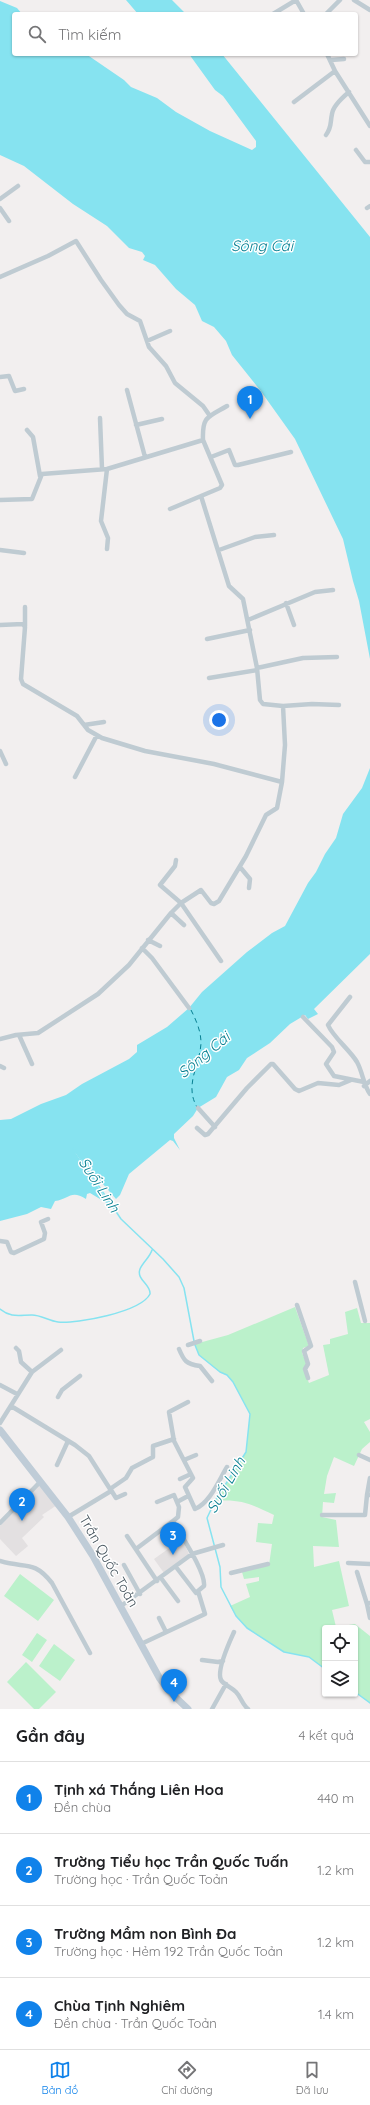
<!DOCTYPE html>
<html lang="vi">
<meta charset="utf-8">
<style>
:root{--surface:#fff;--page:#f6f6f6;--text:#202124;--muted:#757577;--line:#e0e0e0;--accent:#1082ea}
body{margin:0;font-family:Quicksand,sans-serif;background:var(--page);color:var(--text)}
.controls{position:absolute;right:12px;bottom:12px;display:grid;overflow:hidden;border-radius:4px;box-shadow:0 1px 3px #0004}
.controls button{width:36px;height:36px;display:grid;place-items:center;padding:0;border:0;border-bottom:1px solid var(--line);background:var(--surface);color:var(--text);font:20px sans-serif}
.you{position:absolute;left:219px;top:720px;width:14px;height:14px;margin:-10px;border:3px solid #fff;border-radius:50%;background:#1a73e8;box-shadow:0 0 0 6px #1a73e833}
.badge{display:grid;place-items:center;width:26px;height:26px;border-radius:50%;background:var(--accent);color:#fff;font-size:13px;font-weight:700}
.pin{position:absolute;translate:-50% -33px;filter:drop-shadow(0 1px 2px #0008)}
.pin::after{content:'';position:absolute;top:21px;width:14px;height:12px;background:inherit;clip-path:polygon(0 0,100% 0,50% 100%)}
.list{margin:0;padding:0;list-style:none}
h2{display:flex;justify-content:space-between;align-items:center;height:52px;margin:0;padding:0 16px;font-size:17px}
h2 small{font-size:13px;font-weight:400;color:var(--muted)}
.list li{display:grid;grid-template-columns:26px 1fr auto;gap:12px;align-items:center;box-sizing:border-box;height:72px;padding:0 16px;border-top:1px solid var(--line)}
.list b{display:block;font-size:15px;white-space:nowrap}
.list p{margin:0;font-size:13px;white-space:nowrap;color:var(--muted)}
.list em{font-size:13px;font-style:normal;color:var(--muted)}
.icon{flex:none;width:22px;height:22px;fill:none;stroke:currentColor;stroke-width:2;stroke-linecap:round;stroke-linejoin:round}
.map{position:relative;flex:none;width:370px;height:1709px;overflow:hidden}
.search{position:absolute;background:var(--surface);box-shadow:0 1px 3px #0004;left:12px;right:12px;top:12px;height:44px;display:flex;align-items:center;gap:10px;box-sizing:border-box;padding:0 14px;border-radius:4px;color:var(--muted);font-size:15px}
.sheet{height:340px;background:var(--surface)}
nav{display:flex;justify-content:space-around;align-items:center;box-sizing:border-box;height:56px;border-top:1px solid var(--line);background:var(--surface);font-size:11px;color:var(--muted)}
nav a{display:grid;justify-items:center;gap:2px}
nav .on{color:var(--accent)}
.map>svg:first-child{display:block}
.education{fill:#e3e0e1}
.green{fill:#bbf1cb}
.water{fill:#86e3f0}
.lines{fill:none;stroke-linecap:round;stroke-linejoin:round}
.stream{stroke:#86e3f0;stroke-width:1.5}
.ferry{stroke:#077f91;stroke-width:1;stroke-dasharray:5 4;stroke-linecap:butt}
.minor{stroke:#bfcbd2;stroke-width:4.5}
.secondary{stroke:#bfccd7;stroke-width:7}
.labels{text-anchor:middle;stroke-width:3;stroke-linejoin:round;paint-order:stroke}
.street-label{font-size:14px;fill:#46545d;stroke:#fff}
.water-label{font-size:15px;font-style:italic;fill:#077f91;stroke:#fff}
</style>
<div class="map">
<svg width="370" height="1709" viewBox="0 0 370 1709">
<rect width="100%" height="100%" fill="#f2efef"/>
<path class="education" d="M40,1484L57,1505L42,1515L44,1517L22,1538L28,1546L16,1556L0,1539V1526Z
M182,1539L189,1554L164,1573L154,1559Z"/>
<path class="green" d="M295,1307L309,1346L303,1348L302,1353L307,1364L304,1371L309,1383L329,1375L323,1345L330,1344V1339L348,1334L345,1312L357,1308L361,1323H370V1419L364,1422L370,1432V1442L362,1449L354,1466L334,1457L327,1476L324,1494L336,1493L334,1503L323,1502L322,1517L336,1520L339,1547L313,1546L314,1567L339,1561L349,1606L332,1610L336,1627L355,1624L370,1636V1703L355,1692V1628H325V1669L309,1657L284,1652L262,1638L247,1628L236,1616L230,1606L250,1597L246,1584L259,1581V1577L244,1579L242,1572L269,1565L272,1544L256,1542L258,1523L272,1524L274,1515C250,1504 242,1499 215,1501L246,1452L250,1414L233,1382L227,1375L220,1372L199,1355L195,1344L228,1335Z
M20,1574L54,1600L38,1621L4,1596Z
M37,1633L47,1640L32,1662L22,1655Z
M54,1644L75,1660L60,1681L39,1666Z
M26,1662L56,1692L39,1709H34L7,1682Z"/>
<path class="water" d="M126,0H172L186,14H138Z
M0,1L17,8L22,14H14V54H86L124,80L131,87L157,98L176,112L210,131L252,150L256,147V141L223,96L215,90L189,54H222L370,237V659L359,601L353,581L343,539L295,439L260,390L232,355L226,341L214,327L202,321L195,305L176,289L155,265L143,260L145,256L142,252L129,248L107,226L73,204L24,166L0,155Z
M370,768V954L314,1009L318,1014L308,1019L305,1015L290,1024L270,1043L247,1058L239,1070L227,1077L216,1097L198,1108L193,1116L174,1134V1138L180,1150L173,1141L170,1140L129,1174L120,1195L116,1199L75,1152L110,1205L90,1193L87,1194L86,1199C71,1189 69,1199 55,1201L51,1209L41,1207L27,1214L0,1221V1120L11,1119L41,1104L66,1095L82,1084L129,1059L137,1052V1045L167,1027L189,1008L202,992L247,952L272,933L285,926L308,883L316,872L325,854L336,838L343,814L362,788Z"/>
<g class="lines">
<path class="stream" d="M73,1148L121,1219L163,1259L179,1277L184,1288L194,1341
M0,1309C11,1318 19,1315 32,1315C41,1315 49,1321 58,1322C77,1324 141,1312 150,1294C151,1284 136,1280 140,1269C143,1262 150,1257 152,1250
M195,1345L199,1355L220,1372L227,1375L233,1382L250,1414L246,1452L215,1501L207,1518L220,1567L221,1587L236,1616L247,1628L284,1652L309,1657L325,1669
M355,1692L370,1703"/>
<path class="ferry" d="M191,1010C196,1020 201,1031 201,1043C200,1065 184,1085 197,1107"/>
<path class="minor" d="M296,0L304,14
M354,0L370,10
M273,14L296,0
M326,14L340,0
M327,54L335,71L370,126
M331,60L344,59
M294,102L335,71
M326,135C332,127 330,123 332,114C333,106 343,97 349,92
M356,150L365,162H370
M0,199L18,186
M0,208L9,221
M367,208L370,206
M0,277L48,256L76,241L101,280L119,305L127,314L140,321L149,347L166,366L175,383L203,406L210,416
M147,341L170,331
M0,377L9,376L15,391L24,389
M127,390L145,457
M100,418L102,469
M136,425L162,419
M27,430L33,437L40,476
M203,440L222,485L220,488L201,496L229,586L243,599L257,668L260,700L263,704L283,706L285,745L282,782
M211,457L229,450L235,465H238L291,452
M107,469L101,521L108,538L107,549
M0,500L32,499L42,474L107,469L203,440C202,416 208,417 227,406
M170,509L201,496
M0,550L24,553
M219,550L255,537L274,535
M286,603L294,625
M248,620L315,592L333,590
M0,625L23,624L25,627L21,679L23,684L77,716L88,730L102,738L145,751L214,764L282,782L277,808L266,815L246,856L219,901L214,904L211,903L201,890L181,903L221,961
M25,626V607
M207,639L250,630
M257,668L303,658L337,657
M209,678L257,670
M283,706L312,704L339,705
M84,725L104,722
M0,751L6,764
M75,777L97,735
M240,867L250,879L249,888
M171,913L181,903L160,885L175,866L176,860
M148,940L160,946
M142,948L152,958L189,1008
M350,997L328,1025C333,1037 350,1050 357,1062C363,1073 363,1084 370,1094
M303,1017L332,1047L334,1052L326,1064L334,1076L364,1082
M19,1035L32,1064
M0,1039L16,1035L38,1033L98,994L129,965L171,913L184,925
M0,1066L4,1068
M364,1086L370,1081
M198,1108L215,1127
M197,1128L205,1135L208,1134L247,1088L271,1064H273L295,1089L299,1091L318,1083L339,1085L351,1080
M0,1241L7,1242L11,1252L14,1253L44,1239L45,1233L41,1222L48,1219
M355,1282L365,1321
M297,1305L311,1346L304,1351L308,1364L305,1369L308,1378
M188,1345L200,1341
M16,1348L19,1351L21,1362L32,1372
M179,1349C184,1361 186,1364 200,1366L212,1381
M0,1385L17,1394
M58,1397L62,1390L80,1376
M188,1402L169,1412L174,1441L193,1478L185,1487L195,1509C210,1503 219,1480 227,1467
M11,1406L75,1445L89,1456L110,1489L111,1491L68,1517
M0,1423L32,1372L61,1350
M359,1455L370,1460
M184,1460L196,1455
M57,1465L68,1441
M370,1478L367,1495H370
M180,1479L191,1474
M110,1489L126,1478L132,1468L153,1457V1446L174,1439
M111,1490L116,1498L125,1494
M157,1502L174,1495L179,1507L178,1517L173,1521
M177,1502L188,1496
M322,1515H365L367,1495
M0,1523L41,1481
M127,1536L157,1581
M136,1549L173,1521C180,1534 206,1572 204,1586L198,1591
M0,1561C25,1569 33,1559 52,1583L90,1653
M348,1563L370,1564
M124,1565L140,1594
M357,1572L367,1604
M231,1573L268,1564
M161,1578L178,1601
M370,1603L367,1604L370,1618
M121,1606L192,1554L223,1545
M159,1618L166,1632
M234,1632C230,1641 216,1670 221,1680C224,1685 231,1687 236,1692C241,1697 242,1704 248,1709
M141,1644L205,1614L198,1591L196,1593L176,1567
M202,1660L218,1662L223,1661
M212,1709L226,1684"/>
<path class="secondary" d="M0,1430L68,1517L93,1556L160,1679L169,1691L188,1709"/>
</g>
<g class="labels">
<g class="street-label">
<text transform="translate(109 1561) rotate(60)" y="5">Trần Quốc Toản</text>
</g>
<g class="water-label">
<text x="262" y="251">Sông Cái</text>
<text transform="translate(204 1055) rotate(-40)" y="5">Sông Cái</text>
<text transform="translate(99 1185) rotate(57)" y="5">Suối Linh</text>
<text transform="translate(226 1485) rotate(-60)" y="5">Suối Linh</text>
</g>
</g>
</svg>
<div class="controls">
<button><svg class="icon" aria-label="locate" viewBox="0 0 24 24"><circle cx="12" cy="12" r="6"/><path d="M12 2v4M12 18v4M2 12h4M18 12h4"/></svg></button>
<button><svg class="icon" aria-label="layers" viewBox="0 0 24 24"><path d="M12 4l9 5-9 5-9-5zM3 14l9 5 9-5"/></svg></button>
</div>
<div class="you"></div>
<div class="pin badge" style="left:250px;top:419px">1</div>
<div class="pin badge" style="left:22px;top:1521px">2</div>
<div class="pin badge" style="left:173px;top:1555px">3</div>
<div class="pin badge" style="left:174px;top:1702px">4</div>
<div class="search"><svg class="icon" aria-label="search" viewBox="0 0 24 24"><circle cx="10" cy="10" r="6"/><path d="M15 15l6 6"/></svg>Tìm kiếm</div>
</div>
<section class="sheet">
<h2>Gần đây<small>4 kết quả</small></h2>
<ul class="list">
<li><span class="badge">1</span><div><b>Tịnh xá Thắng Liên Hoa</b><p>Đền chùa</p></div><em>440 m</em></li>
<li><span class="badge">2</span><div><b>Trường Tiểu học Trần Quốc Tuấn</b><p>Trường học · Trần Quốc Toản</p></div><em>1.2 km</em></li>
<li><span class="badge">3</span><div><b>Trường Mầm non Bình Đa</b><p>Trường học · Hẻm 192 Trần Quốc Toản</p></div><em>1.2 km</em></li>
<li><span class="badge">4</span><div><b>Chùa Tịnh Nghiêm</b><p>Đền chùa · Trần Quốc Toản</p></div><em>1.4 km</em></li>
</ul>
</section>
<nav>
<a class="on"><svg class="icon" aria-label="map" viewBox="0 0 24 24"><path d="M3 6l6-2 6 2 6-2v14l-6 2-6-2-6 2zM9 4v14M15 6v14"/></svg>Bản đồ</a>
<a><svg class="icon" aria-label="directions" viewBox="0 0 24 24"><path d="M12 3l9 9-9 9-9-9zM9 14v-3h6M13 9l2 2-2 2"/></svg>Chỉ đường</a>
<a><svg class="icon" aria-label="saved" viewBox="0 0 24 24"><path d="M7 4h10v16l-5-4-5 4z"/></svg>Đã lưu</a>
</nav>
